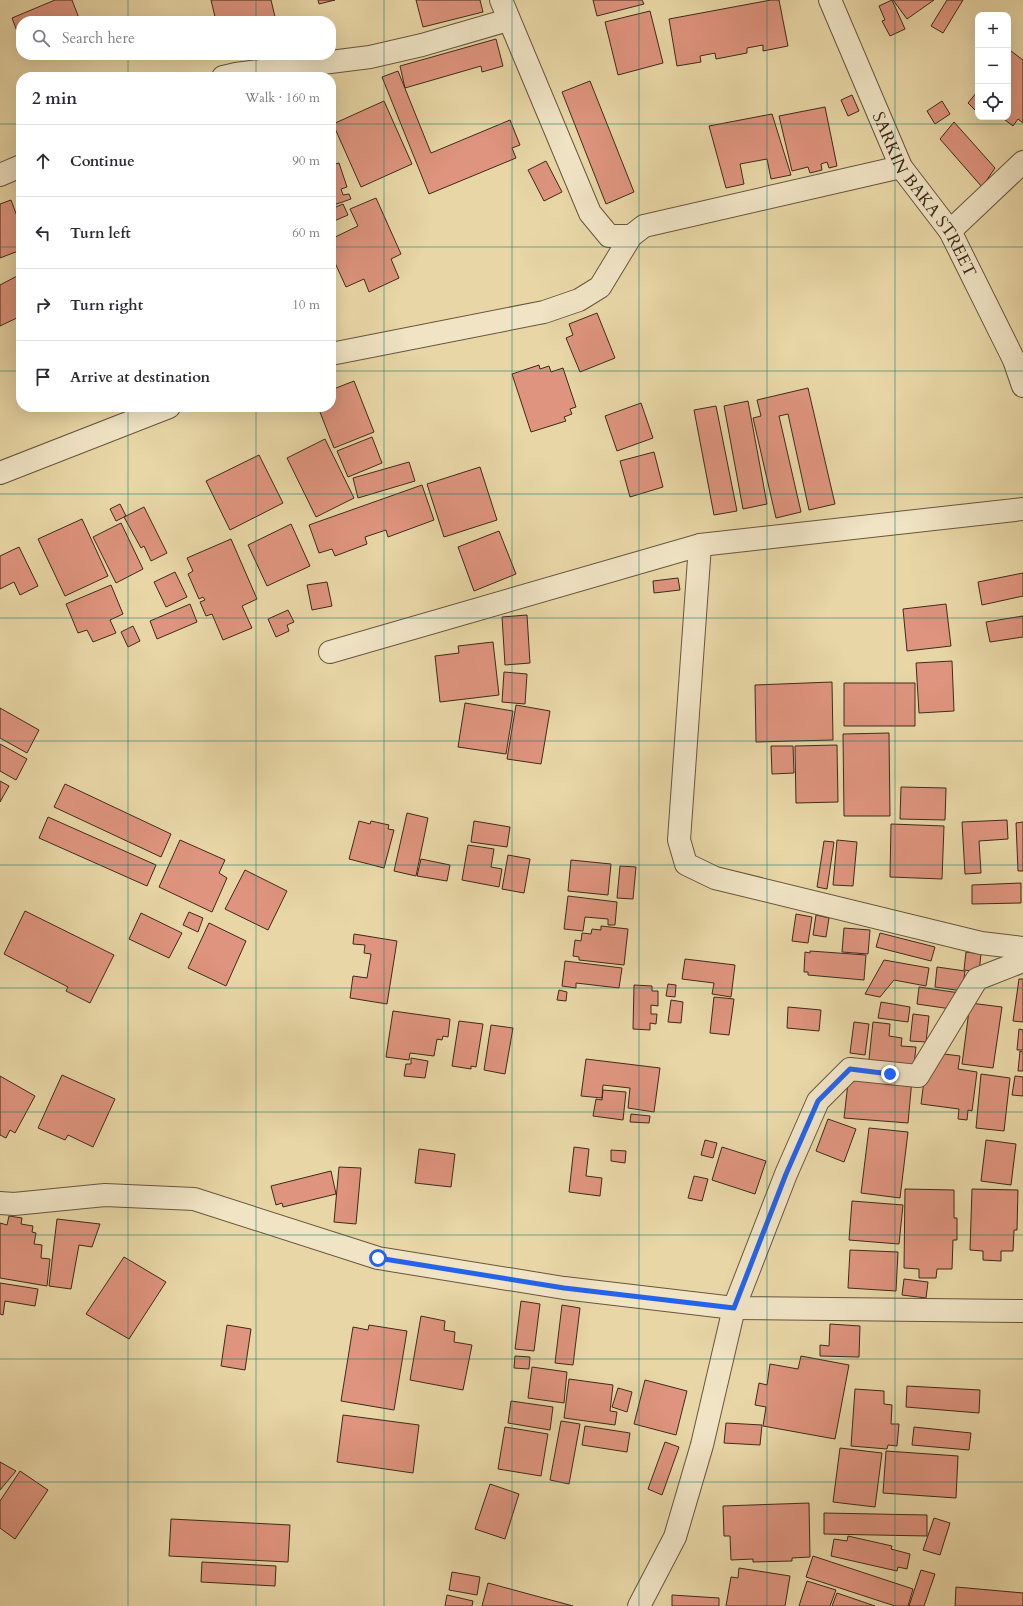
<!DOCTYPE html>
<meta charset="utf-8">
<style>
:root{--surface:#fff;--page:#f2f2f3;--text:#2b2b33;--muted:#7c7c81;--line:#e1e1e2}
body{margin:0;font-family:Cardo,serif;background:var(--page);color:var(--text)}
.controls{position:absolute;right:12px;top:12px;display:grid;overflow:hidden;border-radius:8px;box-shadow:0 4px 16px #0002}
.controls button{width:36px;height:36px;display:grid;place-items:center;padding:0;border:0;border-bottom:1px solid var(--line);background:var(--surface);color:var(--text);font:20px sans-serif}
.stop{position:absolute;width:12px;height:12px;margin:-9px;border:3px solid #2563eb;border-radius:50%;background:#fff}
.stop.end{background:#2563eb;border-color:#fff;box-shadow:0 1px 4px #0008}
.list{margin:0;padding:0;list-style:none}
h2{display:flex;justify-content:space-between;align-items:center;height:52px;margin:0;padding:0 16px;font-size:17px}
h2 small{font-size:13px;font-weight:400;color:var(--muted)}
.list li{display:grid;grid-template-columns:26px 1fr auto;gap:12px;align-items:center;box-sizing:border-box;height:72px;padding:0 16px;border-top:1px solid var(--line)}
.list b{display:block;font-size:15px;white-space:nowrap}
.list em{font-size:13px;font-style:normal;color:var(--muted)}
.icon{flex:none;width:22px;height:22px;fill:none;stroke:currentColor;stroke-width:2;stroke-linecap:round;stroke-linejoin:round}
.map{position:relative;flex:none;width:1023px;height:1606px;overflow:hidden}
.search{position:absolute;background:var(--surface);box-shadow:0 4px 16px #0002;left:16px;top:16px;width:320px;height:44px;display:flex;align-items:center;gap:10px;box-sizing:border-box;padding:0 14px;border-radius:16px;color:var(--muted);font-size:15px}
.panel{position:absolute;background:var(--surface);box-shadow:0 4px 16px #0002;left:16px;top:72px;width:320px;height:340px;border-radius:16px}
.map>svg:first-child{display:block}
.building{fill:#de947e;stroke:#3e2a1a}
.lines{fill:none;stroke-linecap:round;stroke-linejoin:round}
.minor-casing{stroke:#68553d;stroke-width:24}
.minor{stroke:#f0e4c5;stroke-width:22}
.route{stroke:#2563eb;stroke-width:5}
.grid{fill:none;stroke:#0f766e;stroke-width:1;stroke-opacity:0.55}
.labels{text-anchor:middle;stroke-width:4;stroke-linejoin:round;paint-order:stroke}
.street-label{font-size:17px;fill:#3e2a1a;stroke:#f0e4c5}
</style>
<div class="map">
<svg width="1023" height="1606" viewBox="0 0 1023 1606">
<rect width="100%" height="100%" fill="#e8d6a6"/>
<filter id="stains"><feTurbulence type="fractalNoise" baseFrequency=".005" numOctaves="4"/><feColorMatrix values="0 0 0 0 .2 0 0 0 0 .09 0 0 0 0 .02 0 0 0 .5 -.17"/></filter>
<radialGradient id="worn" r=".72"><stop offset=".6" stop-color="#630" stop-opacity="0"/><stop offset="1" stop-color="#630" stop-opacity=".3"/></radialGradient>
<path class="building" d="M55,0H72L80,21H21V42L12,18Z
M211,0H271L276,21H216Z
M318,0H335L319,4Z
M416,0H480L483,12L423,27Z
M593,0H642L644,4L597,16Z
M771,0H779L788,46L763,51V45L747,48V53L716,59L715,53L700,56L701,62L677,66L669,19Z
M892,0L905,29L890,36L882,21L885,20L879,6Z
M893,0H934L907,19Z
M947,0H963L943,33L931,26Z
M650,11L663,63L618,75L605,22Z
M496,39L503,66L482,72L481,66L405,88L400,66Z
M1011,51L1023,60V123L1018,119L1013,126L1001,117H1008V56Z
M26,55H36L28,58Z
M398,71L431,153L510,120L520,145L512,148L516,158L429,194L382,77Z
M590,81L634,192L606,204L562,92Z
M977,92L978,107L975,110L968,103Z
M852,95L859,111L848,116L841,100Z
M384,101L412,164L361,187L333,124Z
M942,101L950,114L935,124L927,111Z
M825,107L837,166L829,168L827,162L821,164L822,170L810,173L808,167L792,171L779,116Z
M772,114L791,175L771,179L767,159L740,164L744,184L726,188L709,126Z
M954,122L995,168L982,187L940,139Z
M546,161L562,192L544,201L528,170Z
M339,163L347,187L341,189L343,195L349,194L351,199L331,206V165Z
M376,198L401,254L391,259L399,278L369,292L364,279L346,287L331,254V239L358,226L350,209Z
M11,200L21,227V250L0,258V204Z
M343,204L348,215L334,221L331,214V209Z
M21,274V316L0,326V285Z
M597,313L615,358L580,372L566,338L573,335L569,324Z
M539,365L540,369L549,366L551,372L563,368L576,407L570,409L572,414L564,417L566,421L531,432L512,374Z
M354,381L374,432L334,448L318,407H331V390Z
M808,388L835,504L809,510L788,414L779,416L801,512L776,518L753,418L761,416L757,400Z
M748,401L767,504L743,509L724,406Z
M641,403L653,438L617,451L605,416Z
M716,406L737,511L714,515L694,410Z
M372,437L382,463L348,477L337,451Z
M325,439L354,498L316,517L287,458Z
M654,452L663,487L630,497L620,461Z
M259,455L283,503L230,530L206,481Z
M409,462L415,481L358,498L353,478Z
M480,467L497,520L444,537L427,484Z
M422,485L434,520L388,537L386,530L365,537L367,544L335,556L332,549L319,553L309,525Z
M120,504L126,516L116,521L110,509Z
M144,507L167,553L151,561L144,546L141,548L124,517Z
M82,519L108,576L65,596L38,539Z
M121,523L143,569L116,583L93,537Z
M291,524L310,566L267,586L248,545Z
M499,531L516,574L474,591L458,547Z
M231,539L257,599L242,606L252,628L223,640L212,614L206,616L200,602L205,600L203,597L199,599L188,574L193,571L187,558Z
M19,547L38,586L20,595L14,582L0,589V556Z
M175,572L187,597L166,607L154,582Z
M1023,573V596L982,605L978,582Z
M678,578L680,590L654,593L653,581Z
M327,582L332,606L312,610L307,585Z
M111,585L123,614L110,620L116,633L93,642L87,630L78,633L66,604Z
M190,604L197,622L157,639L150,621Z
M946,604L951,646L907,651L903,609Z
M288,610L294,622L287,625L289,631L276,637L268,619Z
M527,615L530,663L505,665L502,617Z
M1023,616V637L990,642L986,622Z
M133,626L140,641L128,647L121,632Z
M493,642L499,695L440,702L435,656L459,653L458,646Z
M952,661L954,711L919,713L916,663Z
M504,672L527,674L525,704L502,702Z
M832,682L833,740L756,742L755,685Z
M844,683H915V726H844Z
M465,703L513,711L506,754L458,747Z
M516,705L550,711L541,764L507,759Z
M0,708L39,730L27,753L0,738Z
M889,733L890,816H844L843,734Z
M0,744L27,759L16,780L0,771Z
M837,745L838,802L796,803L795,746Z
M771,746H793L794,773L772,774Z
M0,781L9,786L0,802Z
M65,784L171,834L161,857L54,807Z
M901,787L946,788L945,820L900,819Z
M407,813L428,818L416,876L394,871Z
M48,817L156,865L147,886L39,838Z
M1007,820L1008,839L979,841L981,873L965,874L962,822Z
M359,821L370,824L371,821L389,825L388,829L394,830L384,868L349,859Z
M474,821L510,827L507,847L471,842Z
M1023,822V871H1018L1016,823Z
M891,824L944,826L942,879L890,877Z
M180,840L225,860L219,873L227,878L212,912L159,887Z
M837,840L857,842L853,886L833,885Z
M824,841L834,842L827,889L817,887Z
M468,845L494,849L491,867L502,869L499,887L462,880Z
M508,855L530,859L524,893L502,889Z
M421,859L450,865L447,881L417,876Z
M571,860L611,864L608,895L568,891Z
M620,866L636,867L633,899L617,898Z
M245,870L287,891L268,930L225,909Z
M1021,883V903L972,904V885Z
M568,896L617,902L615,925H608V919L585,917L583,931L564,929Z
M25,911L114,955L90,1003L66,991L68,987L4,954Z
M189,912L203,918L198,932L183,925Z
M141,913L182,933L169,958L129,939Z
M796,914L812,917L808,943L792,941Z
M816,915L829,918L826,937L813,935Z
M209,923L246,941L226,986L188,968Z
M601,926L628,929L624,965L579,960V957L573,956L575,940L581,941L582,933L591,934L592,929L601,930Z
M844,928L870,930L868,954L842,952Z
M880,933L935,947L931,961L876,947Z
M354,934L397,941L387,1004L350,998L353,976L367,978L371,954L364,953L365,945L353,944Z
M810,951L866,955L864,980L808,975V972H804L805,952L810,953Z
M966,952L981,954L979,972L964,970Z
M685,959L735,965L731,997L712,994L714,983L682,979Z
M884,960L929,968L926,986L894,980L880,997L865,994Z
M565,961L622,968L619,988L576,983V988L562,986Z
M937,967L965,971L962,991L935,987Z
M1019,979H1023V1022L1013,1021Z
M668,984L676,985L675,997L666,996Z
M634,985L652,986V991H658V1006L651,1005V1014H657L656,1024L650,1023V1030L633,1029Z
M919,987L960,993L958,1010L917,1004Z
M559,990L567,992L566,1001L557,1000Z
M714,997L734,999L729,1035L710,1033Z
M671,1000L683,1002L681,1023L668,1022Z
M881,1002L910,1007L908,1022L878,1018Z
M970,1003L1002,1007L993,1068L962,1064Z
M788,1007L821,1010L819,1031L787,1028Z
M393,1011L450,1019L448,1037L443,1036L442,1040L437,1039L434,1056L410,1053L409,1060L386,1057Z
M913,1014L929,1016L926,1042L910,1041Z
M459,1021L483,1024L476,1067L471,1066V1069L452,1066Z
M854,1022L869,1024L865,1055L850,1053Z
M873,1022L890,1024L889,1036L902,1038L901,1046L916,1047L913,1073L868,1068Z
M491,1025L513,1028L505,1074L484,1070Z
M1019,1029L1023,1030V1050H1017Z
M1020,1051L1023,1052V1071H1018Z
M936,1053L960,1056L958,1069L977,1072L972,1111L968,1110L967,1120L958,1119L959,1109L921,1104L926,1065Z
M411,1058L428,1061L425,1078L404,1076L406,1064H411Z
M586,1059L660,1068L654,1112L628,1108L630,1088L603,1085L602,1098L581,1096Z
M849,1074L912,1079L908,1123L844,1118Z
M981,1074L1010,1078L1004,1131L976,1128Z
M62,1075L115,1099L93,1147L68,1135L65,1140L38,1128Z
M0,1076L35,1096L15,1133L10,1130L6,1138L0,1135Z
M1015,1076L1023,1077V1096L1012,1095Z
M603,1090L626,1092L623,1120L593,1116L596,1099L602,1100Z
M631,1114L650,1116L649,1123L630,1122Z
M828,1119L856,1129L844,1162L816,1151Z
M869,1128L908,1132L900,1198L861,1193Z
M705,1140L717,1143L713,1158L701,1155Z
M986,1140L1016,1144L1011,1185L981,1181Z
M574,1147L589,1149L586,1176L602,1178L600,1196L569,1192Z
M722,1147L766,1161L755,1194L712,1180Z
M419,1149L455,1154L451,1187L415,1183Z
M611,1150L626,1151L625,1163L611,1161Z
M339,1167L361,1168L356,1224L334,1222Z
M331,1171L336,1194L283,1207L282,1203L276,1205L271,1186Z
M694,1176L708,1179L702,1201L688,1198Z
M905,1189L954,1190V1218H957V1240H953L952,1269H937L936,1278H919V1269L904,1268Z
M972,1189L1018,1190L1017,1230H1014L1013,1251H1001V1261L983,1260V1251L970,1250Z
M852,1201L903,1205L899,1244L849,1240Z
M9,1216L22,1218L21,1224L33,1226L32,1232L36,1233L34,1244L42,1245L41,1258L50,1259L47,1286L0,1278V1223L7,1225Z
M57,1219L100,1224L92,1247L79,1245L71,1289L49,1286Z
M850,1250L898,1252L896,1291L848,1288Z
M124,1257L166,1282L129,1339L86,1314Z
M904,1279L928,1282L926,1298L902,1295Z
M0,1283L38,1289L35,1306L5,1301L3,1315L0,1314Z
M521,1301L540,1304L534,1351L515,1349Z
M562,1305L580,1308L573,1365L555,1363Z
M421,1316L445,1321L444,1330L455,1332L454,1342L472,1345L463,1390L410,1380Z
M830,1324L860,1326L859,1357L820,1356V1345L829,1346Z
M227,1325L251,1329L245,1370L221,1366Z
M369,1325L407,1331L394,1410L341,1401L353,1327L368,1330Z
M515,1356L530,1357L529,1369L514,1368Z
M801,1356L849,1365L835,1439L763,1426L766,1407L755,1405L759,1383L767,1385L770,1364L798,1369Z
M532,1367L567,1372L564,1403L528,1398Z
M569,1379L613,1385L610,1411L617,1412L615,1425L564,1418Z
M645,1380L687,1391L676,1435L634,1424Z
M907,1386L980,1390L979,1413L906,1407Z
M618,1388L632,1392L627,1412L612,1407Z
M855,1389L884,1391V1404L892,1405L891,1424H899L897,1446L888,1445L887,1449L851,1446Z
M511,1401L553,1407L550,1430L508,1423Z
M343,1415L419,1425L413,1473L337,1462Z
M561,1421L580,1424L569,1484L550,1480Z
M726,1423L762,1425L760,1445L724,1443Z
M585,1426L630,1433L627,1452L582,1445Z
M505,1427L548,1434L541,1476L498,1469Z
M914,1427L971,1433L969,1450L912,1445Z
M665,1442L679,1447L662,1495L648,1489Z
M840,1448L882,1453L875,1507L833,1502Z
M886,1451L958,1456L956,1498L883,1493Z
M0,1462L16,1471L0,1490Z
M20,1471L48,1490L15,1539L0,1528V1501Z
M490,1484L519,1494L505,1539L475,1529Z
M809,1503L810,1557L792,1558V1561L753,1562V1559L731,1560L730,1536H724L723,1506Z
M824,1513L927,1515V1536L824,1534Z
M934,1518L950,1523L940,1555L923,1550Z
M171,1519L290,1525L288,1562L169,1556Z
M848,1536L892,1546L891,1549L910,1554L907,1569L898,1567L897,1571L831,1556L834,1539L847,1541Z
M813,1556L913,1589L908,1606H895L806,1577Z
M202,1562L276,1566L275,1586L201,1582Z
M739,1568L790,1576L785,1606H726L731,1577L738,1578Z
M921,1570L935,1574L924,1606H909Z
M452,1572L480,1577L477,1595L449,1590Z
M807,1581L836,1590L830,1606H799Z
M488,1583L573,1606H482Z
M956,1587L1023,1593V1606H955Z
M837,1593L875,1606H832Z
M447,1595L473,1601L472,1606H445Z
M672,1595L719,1598V1606H672Z"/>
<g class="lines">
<g class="minor-casing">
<g id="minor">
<path d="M501,0L590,213L609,236H631"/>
<path id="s1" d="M830,0L901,167L950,231L1014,360L1023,386"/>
<path d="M223,77L236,74L370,57L422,45L508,20"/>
<path d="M0,175L21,166"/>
<path d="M950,231L1023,162"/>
<path d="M331,354L544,312L579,300L600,287L631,236L644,226L901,167"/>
<path d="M0,473L169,407"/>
<path d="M700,545L679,840L686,864L715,878L981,943L1023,948"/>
<path d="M330,652L700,545L1023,509"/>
<path d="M0,1203L14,1204L105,1195L194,1199L378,1258L564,1288L734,1308L1023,1311"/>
<path d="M639,1606L675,1537L702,1445L734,1308L786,1174L818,1101L850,1069L918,1076L977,979L1023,961"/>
</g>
</g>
<use href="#minor" class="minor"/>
</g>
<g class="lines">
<path class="route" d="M378,1258L564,1288L734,1308L786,1174L818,1101L850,1069L890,1074"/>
</g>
<path class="grid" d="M128,0V21M256,0V21M384,0V1606M512,0V1606M639,0V1606M767,0V1606M895,0V1606M128,55V77M256,55V77M0,124H21M331,124H1023M0,247H21M331,247H1023M0,371H21M331,371H1023M128,407V1606M256,407V1606M0,494H1023M0,618H1023M0,741H1023M0,865H1023M0,988H1023M0,1112H1023M0,1235H1023M0,1359H1023M0,1482H1023"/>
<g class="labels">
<g class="street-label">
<text dy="6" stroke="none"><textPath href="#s1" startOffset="217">SARKIN BAKA STREET</textPath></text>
</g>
</g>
<rect width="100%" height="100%" filter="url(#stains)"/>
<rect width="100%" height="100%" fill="url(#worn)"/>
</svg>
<div class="controls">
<button>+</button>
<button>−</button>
<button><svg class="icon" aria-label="locate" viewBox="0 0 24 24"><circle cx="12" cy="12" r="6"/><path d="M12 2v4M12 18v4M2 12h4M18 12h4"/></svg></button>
</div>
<div class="stop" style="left:378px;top:1258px"></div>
<div class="stop end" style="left:890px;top:1074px"></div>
<div class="search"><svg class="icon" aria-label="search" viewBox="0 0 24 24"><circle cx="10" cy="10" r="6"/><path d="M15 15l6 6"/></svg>Search here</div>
<section class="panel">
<h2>2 min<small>Walk · 160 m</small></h2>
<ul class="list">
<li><svg class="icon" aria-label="ahead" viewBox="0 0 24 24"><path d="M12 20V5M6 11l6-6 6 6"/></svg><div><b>Continue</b></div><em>90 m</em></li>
<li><svg class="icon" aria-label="left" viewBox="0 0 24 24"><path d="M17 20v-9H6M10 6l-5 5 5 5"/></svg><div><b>Turn left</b></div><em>60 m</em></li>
<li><svg class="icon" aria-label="right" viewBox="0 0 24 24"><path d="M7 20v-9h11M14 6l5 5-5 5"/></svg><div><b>Turn right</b></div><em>10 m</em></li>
<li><svg class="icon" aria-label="arrive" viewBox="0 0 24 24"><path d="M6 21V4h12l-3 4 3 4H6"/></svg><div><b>Arrive at destination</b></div></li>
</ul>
</section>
</div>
